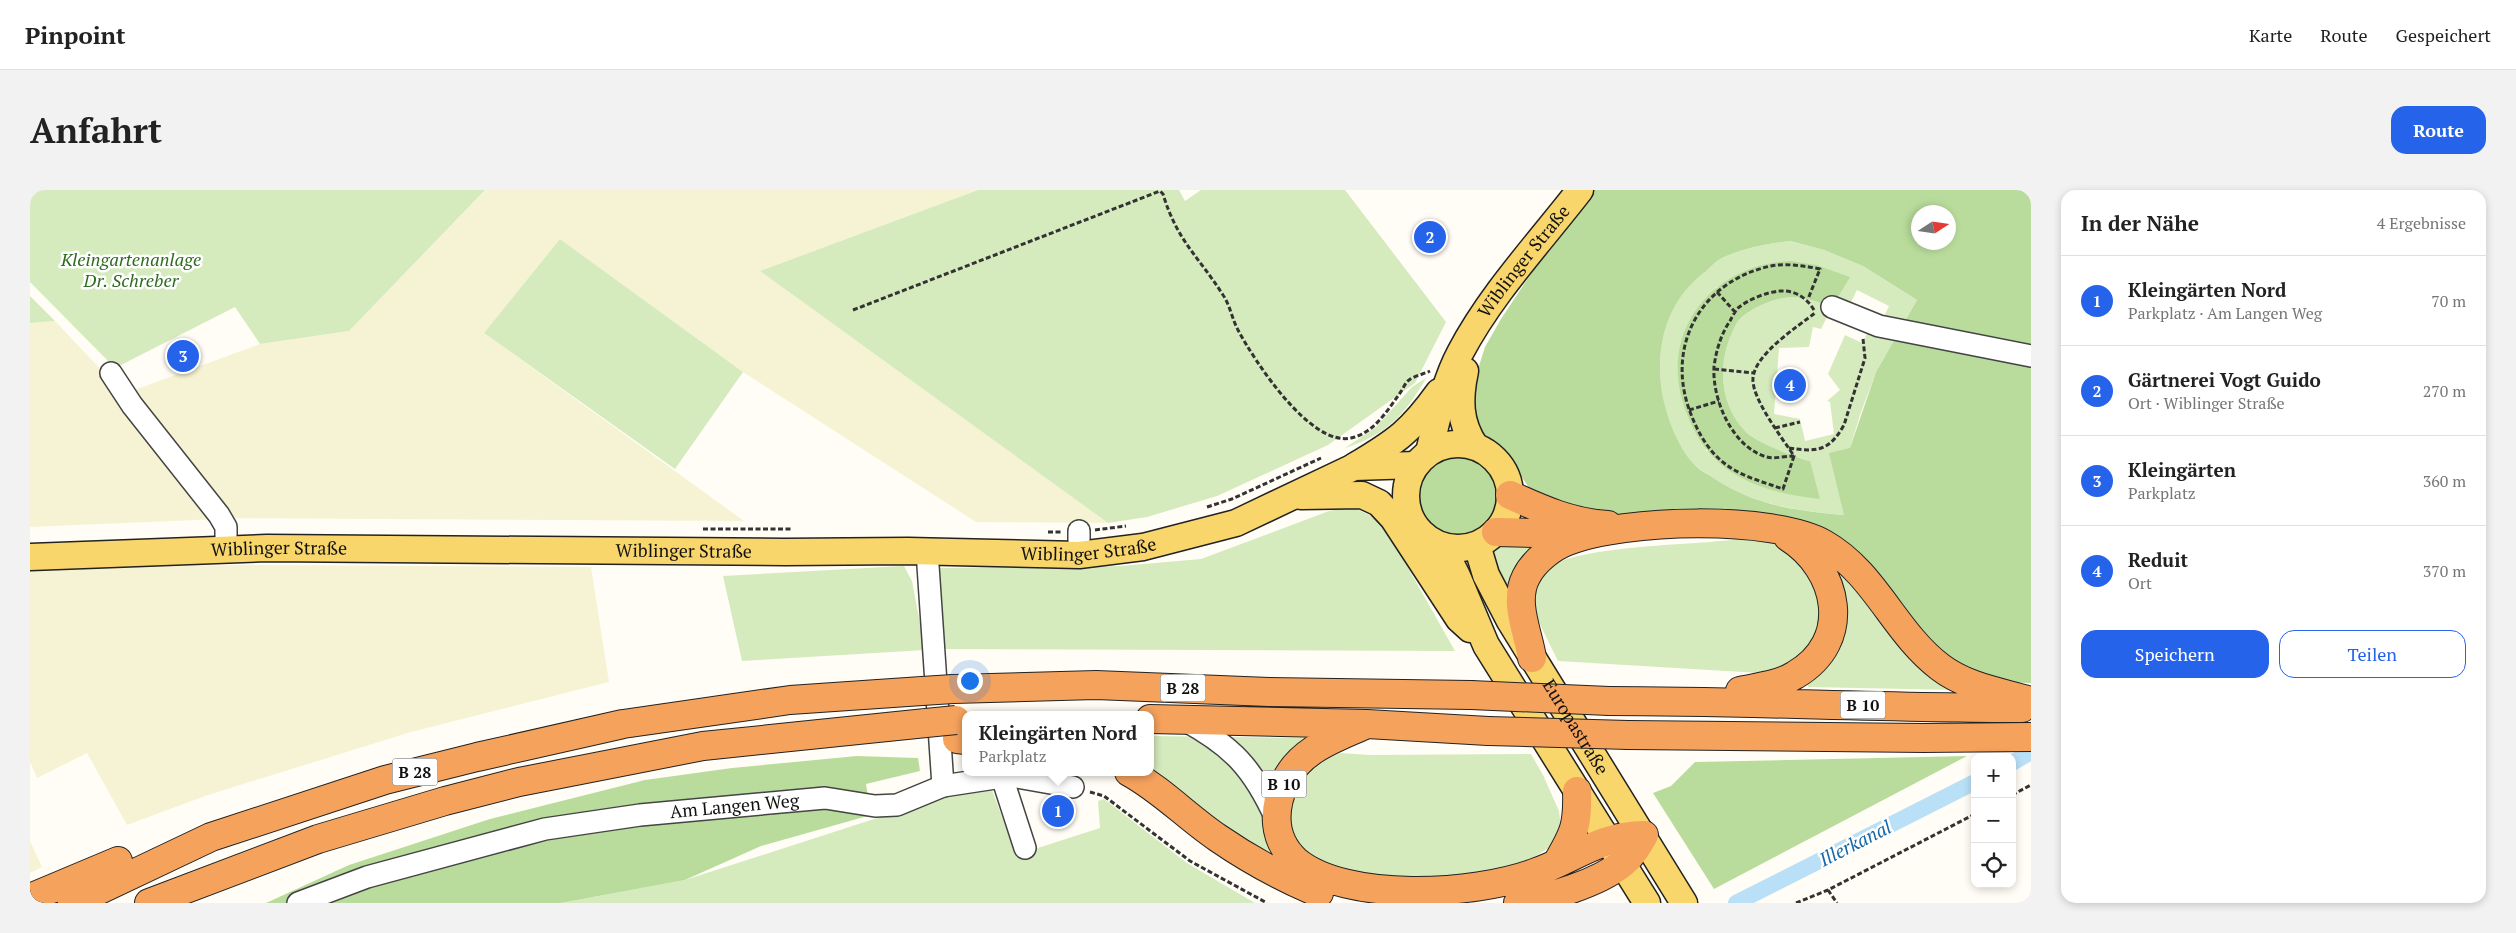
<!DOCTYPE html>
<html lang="de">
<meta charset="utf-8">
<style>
:root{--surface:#fff;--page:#f2f2f2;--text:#222;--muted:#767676;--line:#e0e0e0;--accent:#2563eb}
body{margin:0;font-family:"PT Serif",serif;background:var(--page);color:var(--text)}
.controls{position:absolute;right:15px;bottom:15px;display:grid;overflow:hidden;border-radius:10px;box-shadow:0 2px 8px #0003}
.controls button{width:45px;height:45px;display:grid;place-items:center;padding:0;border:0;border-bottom:1px solid var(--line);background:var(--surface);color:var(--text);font:25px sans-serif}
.compass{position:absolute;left:1881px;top:15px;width:45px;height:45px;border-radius:50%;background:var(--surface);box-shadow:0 2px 8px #0003;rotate:78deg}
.you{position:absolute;left:939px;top:490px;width:18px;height:18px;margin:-12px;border:4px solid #fff;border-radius:50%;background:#1a73e8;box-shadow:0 0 0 8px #1a73e833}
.badge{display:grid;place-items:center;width:32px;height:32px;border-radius:50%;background:var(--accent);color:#fff;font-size:16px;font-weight:700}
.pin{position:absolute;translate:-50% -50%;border:2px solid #fff;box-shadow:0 1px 5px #0006}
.popup{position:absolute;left:932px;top:521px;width:192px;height:65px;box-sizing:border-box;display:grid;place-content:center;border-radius:10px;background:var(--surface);filter:drop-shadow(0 1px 4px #0005);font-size:16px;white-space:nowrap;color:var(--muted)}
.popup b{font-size:19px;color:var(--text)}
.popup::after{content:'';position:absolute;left:50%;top:100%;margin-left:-10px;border:10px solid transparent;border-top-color:var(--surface)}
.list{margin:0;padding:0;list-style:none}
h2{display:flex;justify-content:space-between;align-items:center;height:65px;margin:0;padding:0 20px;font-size:21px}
h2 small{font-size:16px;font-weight:400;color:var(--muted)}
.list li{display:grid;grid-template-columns:32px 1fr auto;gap:15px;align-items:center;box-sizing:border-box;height:90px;padding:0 20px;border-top:1px solid var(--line)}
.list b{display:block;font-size:19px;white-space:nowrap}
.list p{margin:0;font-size:16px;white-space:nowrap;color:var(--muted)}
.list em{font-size:16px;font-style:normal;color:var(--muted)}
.actions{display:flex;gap:10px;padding:15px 20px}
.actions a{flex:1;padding:11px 0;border:1px solid var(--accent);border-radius:15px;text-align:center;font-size:18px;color:var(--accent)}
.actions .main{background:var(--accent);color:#fff}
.icon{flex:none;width:28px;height:28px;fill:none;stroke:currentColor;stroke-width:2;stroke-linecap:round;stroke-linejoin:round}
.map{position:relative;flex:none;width:2001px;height:713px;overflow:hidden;border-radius:15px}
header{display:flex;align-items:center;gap:30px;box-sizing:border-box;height:70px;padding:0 25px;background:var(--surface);border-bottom:1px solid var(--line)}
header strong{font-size:24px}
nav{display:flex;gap:28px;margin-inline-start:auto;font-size:18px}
.intro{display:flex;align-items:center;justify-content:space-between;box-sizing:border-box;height:120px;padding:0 30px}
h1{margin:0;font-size:35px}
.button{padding:12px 22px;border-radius:15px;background:var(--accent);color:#fff;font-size:18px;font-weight:700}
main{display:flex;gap:30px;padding:0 30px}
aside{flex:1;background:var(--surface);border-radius:15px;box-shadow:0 2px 8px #0003}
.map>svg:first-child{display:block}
.farmland{fill:#f6f3d4}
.green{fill:#d5ebbd;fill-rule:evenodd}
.forest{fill:#b9dc9c;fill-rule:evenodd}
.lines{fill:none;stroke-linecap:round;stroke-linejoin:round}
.canal{stroke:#b9e0f7;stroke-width:16}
.minor-casing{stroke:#444;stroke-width:24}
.major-casing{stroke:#222;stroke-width:29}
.highway-casing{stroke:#222;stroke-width:30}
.path{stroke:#333;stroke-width:3;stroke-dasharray:5 2.5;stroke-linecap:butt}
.minor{stroke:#fff;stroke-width:21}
.major{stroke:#f9d66b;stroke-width:26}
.highway{stroke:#f5a25d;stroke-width:28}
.highway-bridge-casing{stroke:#222;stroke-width:30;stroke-linecap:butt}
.highway-bridge{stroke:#f5a25d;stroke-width:28}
.labels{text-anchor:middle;stroke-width:5;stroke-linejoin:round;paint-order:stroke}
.shield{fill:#fff;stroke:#585858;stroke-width:1}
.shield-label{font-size:16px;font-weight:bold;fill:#111}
.park-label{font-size:18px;font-style:italic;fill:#2f6b1f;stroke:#fff}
.street-label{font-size:18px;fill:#111;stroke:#fff}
.water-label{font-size:19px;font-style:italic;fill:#1768a6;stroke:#fff}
</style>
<header>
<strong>Pinpoint</strong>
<nav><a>Karte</a><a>Route</a><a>Gespeichert</a></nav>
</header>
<div class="intro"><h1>Anfahrt</h1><a class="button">Route</a></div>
<main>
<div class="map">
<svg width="2001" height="713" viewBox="0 0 2001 713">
<rect width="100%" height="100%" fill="#fffdf5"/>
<path class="farmland" d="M455,0H948L730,81L1078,333L946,332L713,182L530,49L454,143L714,331L197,328L99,202L230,154L319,141Z
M25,131L76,185L188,329L0,337V133Z
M219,375L561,377L579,492L381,542L178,605L97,635L57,563L7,588L0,572V377Z
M0,651L12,677L0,683Z"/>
<path class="green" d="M0,0H455L319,141L230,154L205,117L85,178L0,92Z
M948,0H1149L1155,11L1171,0H1315L1416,132L1385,193L1298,255L1187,306L1117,327L1078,333L730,81Z
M530,49L713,182L645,279L454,143Z
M1759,51L1794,60L1833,76L1887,110L1846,182L1830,225L1820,258L1815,325C1768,321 1722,315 1682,287C1676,283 1669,279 1664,274C1648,258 1635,224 1632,202C1625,156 1637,110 1675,81C1681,76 1687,70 1694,67C1715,58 1736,54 1759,51ZM1686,97L1806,110L1819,116L1827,100L1859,116L1846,143L1839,140L1832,153L1815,145L1798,184L1810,200L1797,211L1800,212L1804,244L1775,251L1770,229L1744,224L1749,158L1779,157L1783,137L1791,139L1802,117C1787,112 1771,105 1754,108C1740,110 1719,119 1709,130C1706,133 1704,139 1702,143C1687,175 1690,217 1717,243C1727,252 1766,268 1780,271L1676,261Z
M0,106L25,131L0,133Z
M1396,188C1375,225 1356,245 1315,258L1346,237L1382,197Z
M1323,317L1347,329L1373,369L1425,461L912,459L907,378L1091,376L1171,369L1299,321Z
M1721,347L1749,353L1771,367L1794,420L1778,465L1747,484L1528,471L1500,414C1503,406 1505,388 1511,382C1546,352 1672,357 1721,347Z
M1477,350L1528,351L1483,422L1463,366L1467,358Z
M1804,374L1928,500L1778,497L1774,489Z
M874,376L882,391L895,460L712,471L693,386Z
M1121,546L1276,548L1280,554L1263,568L1258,679L1205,648L1120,582Z
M1310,563L1340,565L1501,564L1513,585L1529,621L1531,638L1520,657L1490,676L1452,689L1364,691L1281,674L1258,637L1261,603L1285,575Z
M962,600L986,665L1070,638L1068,611L1074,609L1157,673L1225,713H531L655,690L909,608Z"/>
<path class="forest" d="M1562,0H2001V493L1967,492L1933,480L1902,459L1834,375L1690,321L1575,325L1544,319L1500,299L1471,258L1453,247L1446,234L1443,215L1444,192L1455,157L1471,129L1536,31ZM1888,22H1918V52H1888ZM1760,51L1794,60L1833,76L1887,110L1846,182L1820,258L1799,263L1814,325C1767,321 1722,315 1682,287C1676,283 1668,279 1664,274C1647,256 1636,225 1632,202C1625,155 1637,110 1676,81C1681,76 1687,70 1694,67C1715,58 1736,54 1760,51Z
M1761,71L1786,75L1820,87L1802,117C1787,112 1771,105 1754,108C1740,110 1719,119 1709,130C1706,133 1704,139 1702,143C1687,175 1690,217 1717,243C1727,252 1766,268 1780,271L1790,309C1756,305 1721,298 1693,276C1676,262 1665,245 1657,224C1625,146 1680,74 1761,71Z
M1386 306a42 42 0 1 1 84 0a42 42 0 1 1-84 0Z
M827,566L888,568L890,581L836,594L841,625L731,656L655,690L531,713H236L319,675L460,629L615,590L702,578Z
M1937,566L1684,699L1623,603L1641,596L1665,572Z"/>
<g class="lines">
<path class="canal" d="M1982,573L2001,562
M1706,713L1945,592"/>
<g class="minor-casing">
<g id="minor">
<path d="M1802,117L1849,136L2001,166"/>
<path d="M81,183L102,215L189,325L196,337V358"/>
<path d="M897,361L913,596"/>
<path d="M1049,365V341"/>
<path d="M1154,530C1202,556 1223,578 1246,629"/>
<path d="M995,658L972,587H987L1043,597"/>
<path id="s1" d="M268,713L337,687L515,639L610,625L795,608L845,616L867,615L913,596L972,587"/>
</g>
</g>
<g class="major-casing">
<g id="major">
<path d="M1435,181C1429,209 1429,232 1445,256"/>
<circle cx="1428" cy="306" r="52"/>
<path id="s2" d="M1399,262C1407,230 1414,193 1430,163C1461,104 1509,53 1550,0"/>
<path d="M1325,276C1367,251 1381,241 1409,202"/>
<path d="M1271,306L1332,305L1349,313L1363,328L1429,429L1440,439"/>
<path id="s3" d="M1447,355L1456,385L1480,431L1654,713"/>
<path d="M1412,356L1427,386L1456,455L1617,713"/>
<path id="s4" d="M0,367L237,358L755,362L878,361L1049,365L1113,357L1206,333L1324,277L1386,275"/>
</g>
</g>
<g class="highway-casing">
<path id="highway" d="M1480,305C1513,320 1542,333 1578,335
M1466,342L1549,344
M1502,468C1498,442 1483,412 1496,387C1504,371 1522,357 1538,351C1594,329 1742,325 1794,354C1845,383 1864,442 1910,477C1936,497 1970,502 2001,511
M923,499L1066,495L1239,502L1441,505
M1710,501C1729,497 1749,495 1765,485C1824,451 1809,379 1758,347
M1579,511C1717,511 1854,518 1992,518
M1120,529L1337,534L1458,541
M1337,534C1306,548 1270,559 1255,592C1243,619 1242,649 1266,671C1317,713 1444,705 1504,683C1542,670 1571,645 1614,645C1608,655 1602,666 1593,673C1567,694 1520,707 1488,713
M1598,545L1894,548L2001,547
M927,549L936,550
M1099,582C1132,600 1157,627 1188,648C1220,670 1253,688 1289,703
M1528,671C1545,642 1548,634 1547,601
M0,708L88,671
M42,713L181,647L355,590L447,567L593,534L760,510L892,501
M119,713L288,649L415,611L489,592L673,556L896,533"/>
</g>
<path class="path" d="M1687,102L1705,122
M823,120L1130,1L1133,4C1147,51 1169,67 1193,105C1200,115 1202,129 1208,140C1224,170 1280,257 1321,248C1344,243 1357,221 1370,203C1373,199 1375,193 1379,190C1384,186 1394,184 1400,181
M1784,120C1777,108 1765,100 1750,101C1737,102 1719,109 1708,118C1705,121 1702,127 1700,131C1691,144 1686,161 1684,177C1682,210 1703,258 1737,267C1745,269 1756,266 1764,266C1753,249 1721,208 1723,188C1725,164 1767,137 1785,123
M1684,179L1725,183
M1659,220L1689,211
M1745,238L1770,232
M1759,258C1786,262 1799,262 1814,235L1835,168L1833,149
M1764,266L1753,299C1733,292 1710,286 1694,273C1676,259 1665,237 1658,216C1637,151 1674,90 1741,76C1757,73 1775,76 1790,79L1778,109
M1177,317L1202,309L1291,268
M673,339H762
M1065,340L1096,336
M1018,342H1032
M1060,602L1074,606L1160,671L1237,713
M1982,605L2001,595
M1798,700L1807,713
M1766,713L1798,700L1945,624"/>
<use href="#minor" class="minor"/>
<use href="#major" class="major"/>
<use href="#highway" class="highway"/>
<g class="highway-bridge-casing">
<path id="highway-bridge" d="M892,501L923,499
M1441,505L1579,511
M896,533L926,530
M1458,541L1598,545"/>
</g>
<use href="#highway-bridge" class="highway-bridge"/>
</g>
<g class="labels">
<g class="shield">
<rect x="1130.5" y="484.5" width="45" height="27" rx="4"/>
<rect x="1810.5" y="501.5" width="45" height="27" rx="4"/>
<rect x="362.5" y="568.5" width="45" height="27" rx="4"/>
<rect x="1231.5" y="580.5" width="45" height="27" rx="4"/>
</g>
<g class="shield-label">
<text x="1153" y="504">B 28</text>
<text x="1833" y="521">B 10</text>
<text x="385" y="588">B 28</text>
<text x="1254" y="600">B 10</text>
</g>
<g class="park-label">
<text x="101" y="76">Kleingartenanlage<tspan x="101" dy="21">Dr. Schreber</tspan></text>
</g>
<g class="street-label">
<text dy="6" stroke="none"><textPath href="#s2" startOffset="216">Wiblinger Straße</textPath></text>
<text dy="6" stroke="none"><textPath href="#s4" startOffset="1059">Wiblinger Straße</textPath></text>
<text dy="6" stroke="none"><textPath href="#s4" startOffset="249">Wiblinger Straße</textPath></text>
<text dy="6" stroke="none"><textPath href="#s4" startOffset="654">Wiblinger Straße</textPath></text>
<text dy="6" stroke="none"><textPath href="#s3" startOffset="208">Europastraße</textPath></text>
<text dy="6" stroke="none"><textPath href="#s1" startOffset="449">Am Langen Weg</textPath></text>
</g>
<g class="water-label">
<text transform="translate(1825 653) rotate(-27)" y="7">Illerkanal</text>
</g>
</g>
</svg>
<div class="controls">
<button>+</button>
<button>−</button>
<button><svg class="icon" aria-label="locate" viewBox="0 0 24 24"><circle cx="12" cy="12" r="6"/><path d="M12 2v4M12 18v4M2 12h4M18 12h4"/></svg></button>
</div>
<svg class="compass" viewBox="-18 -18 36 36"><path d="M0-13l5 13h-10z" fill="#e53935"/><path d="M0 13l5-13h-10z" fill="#767676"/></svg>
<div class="you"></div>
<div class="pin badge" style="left:1028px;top:621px">1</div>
<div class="popup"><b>Kleingärten Nord</b>Parkplatz</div>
<div class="pin badge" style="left:1400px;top:47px">2</div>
<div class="pin badge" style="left:153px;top:166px">3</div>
<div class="pin badge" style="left:1760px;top:195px">4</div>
</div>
<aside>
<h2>In der Nähe<small>4 Ergebnisse</small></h2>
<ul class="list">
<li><span class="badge">1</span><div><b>Kleingärten Nord</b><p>Parkplatz · Am Langen Weg</p></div><em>70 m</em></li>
<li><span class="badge">2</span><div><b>Gärtnerei Vogt Guido</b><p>Ort · Wiblinger Straße</p></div><em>270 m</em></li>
<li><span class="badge">3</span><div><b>Kleingärten</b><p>Parkplatz</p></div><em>360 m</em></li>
<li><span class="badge">4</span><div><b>Reduit</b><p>Ort</p></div><em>370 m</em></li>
</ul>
<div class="actions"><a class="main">Speichern</a><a>Teilen</a></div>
</aside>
</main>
